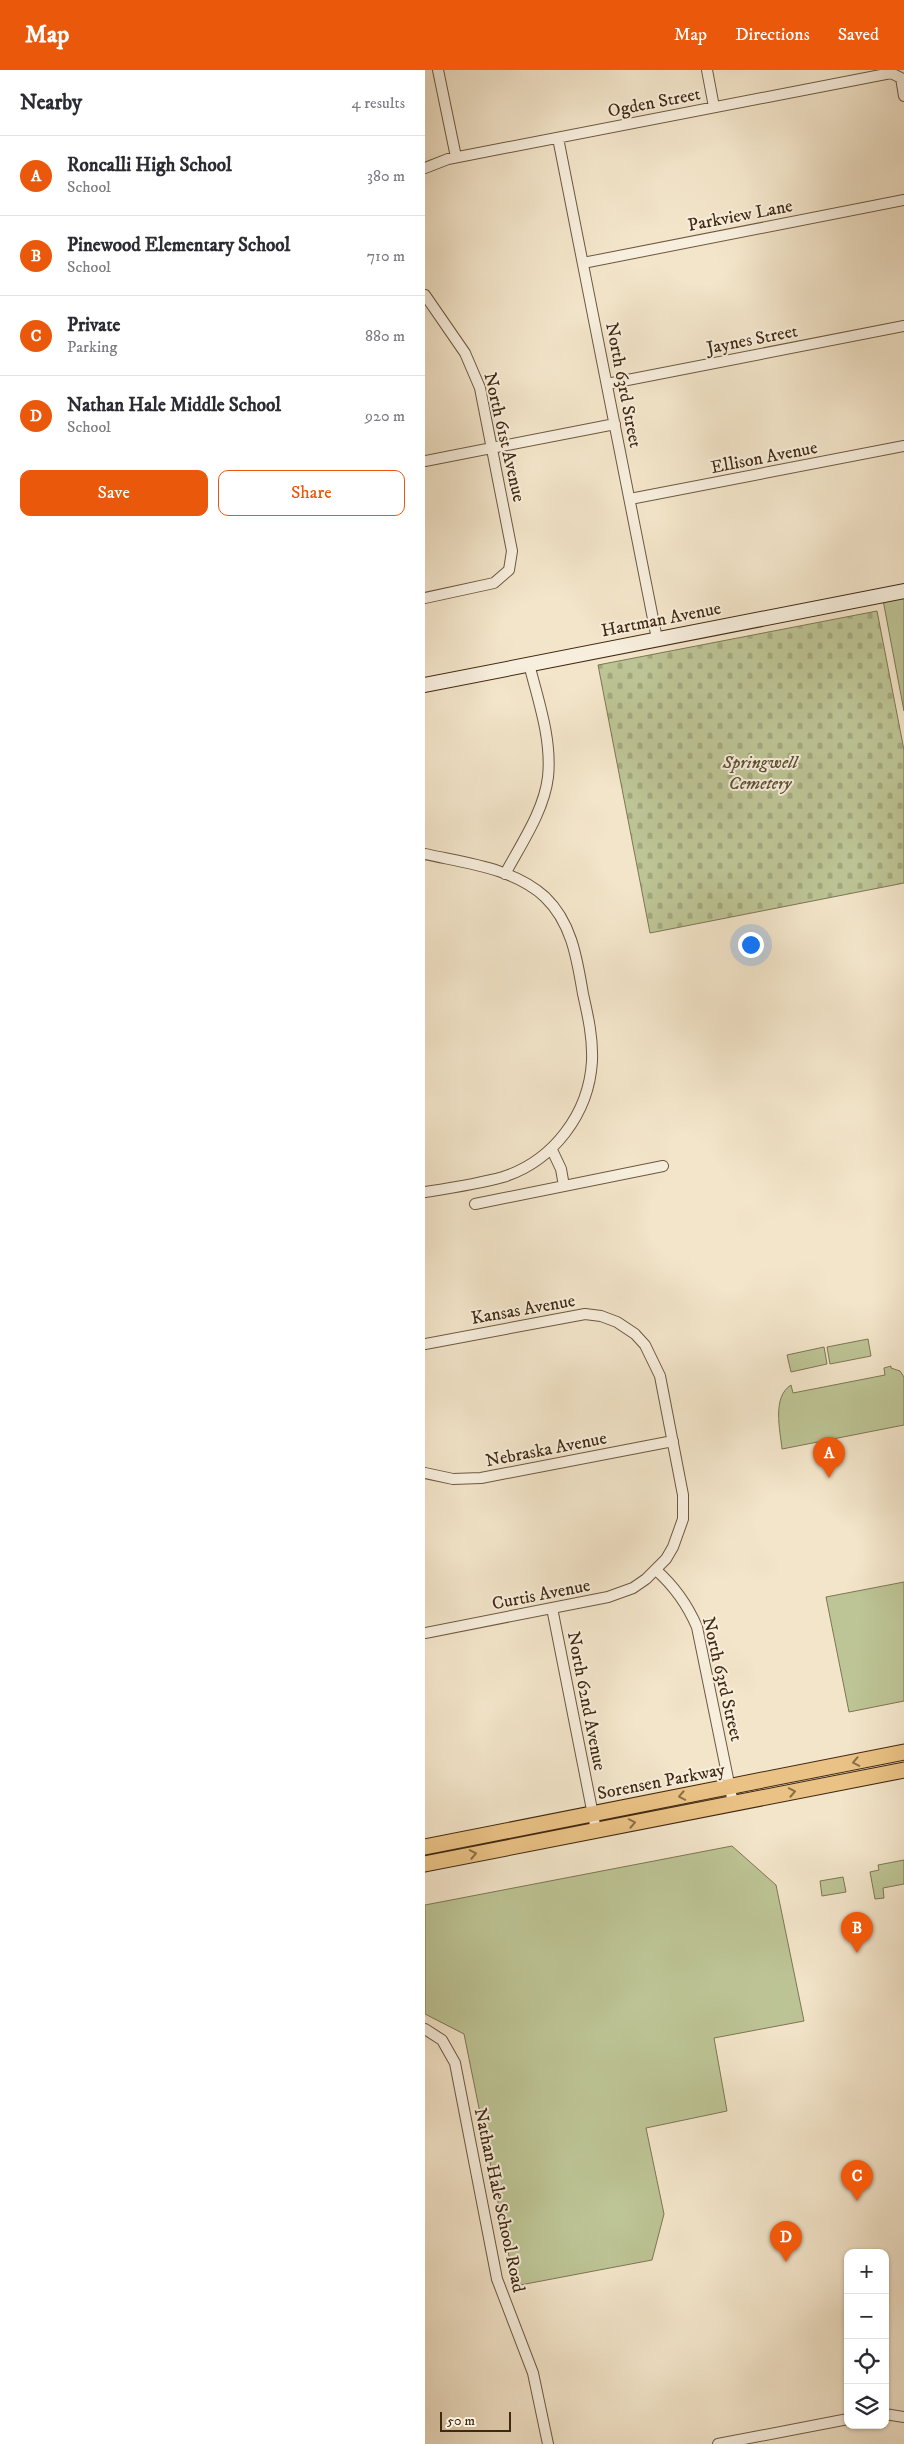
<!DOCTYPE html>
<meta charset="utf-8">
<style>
:root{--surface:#fff;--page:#f2f2f3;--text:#2b2b33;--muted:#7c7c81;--line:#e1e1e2;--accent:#ea580c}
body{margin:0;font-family:"IM FELL DW Pica",serif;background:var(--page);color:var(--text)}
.controls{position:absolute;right:15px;bottom:15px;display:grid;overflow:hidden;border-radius:10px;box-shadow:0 1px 4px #0004}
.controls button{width:45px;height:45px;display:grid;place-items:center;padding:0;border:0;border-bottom:1px solid var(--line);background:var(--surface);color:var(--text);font:25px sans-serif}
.scale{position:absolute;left:15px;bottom:12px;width:71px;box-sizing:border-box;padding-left:5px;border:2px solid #402911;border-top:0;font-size:14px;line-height:18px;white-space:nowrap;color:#402911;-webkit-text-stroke:4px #f7eedd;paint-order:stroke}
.you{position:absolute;left:325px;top:874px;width:18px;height:18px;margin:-12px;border:4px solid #fff;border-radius:50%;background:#1a73e8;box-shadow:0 0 0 8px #1a73e833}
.badge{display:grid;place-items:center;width:32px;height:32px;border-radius:50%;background:var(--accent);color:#fff;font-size:16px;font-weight:700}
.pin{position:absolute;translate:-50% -41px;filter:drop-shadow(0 1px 2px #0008)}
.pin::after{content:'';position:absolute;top:26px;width:18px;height:15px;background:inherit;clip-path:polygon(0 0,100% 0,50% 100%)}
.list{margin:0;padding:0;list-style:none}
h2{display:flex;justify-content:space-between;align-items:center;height:65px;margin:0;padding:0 20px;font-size:21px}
h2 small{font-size:16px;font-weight:400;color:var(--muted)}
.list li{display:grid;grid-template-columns:32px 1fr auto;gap:15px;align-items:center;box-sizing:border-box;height:80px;padding:0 20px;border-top:1px solid var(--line)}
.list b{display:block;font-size:19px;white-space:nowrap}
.list p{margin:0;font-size:16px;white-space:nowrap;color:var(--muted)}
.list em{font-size:16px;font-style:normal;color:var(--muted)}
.actions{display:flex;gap:10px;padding:15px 20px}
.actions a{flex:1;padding:11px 0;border:1px solid var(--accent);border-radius:10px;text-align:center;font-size:18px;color:var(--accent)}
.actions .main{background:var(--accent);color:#fff}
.icon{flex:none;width:28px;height:28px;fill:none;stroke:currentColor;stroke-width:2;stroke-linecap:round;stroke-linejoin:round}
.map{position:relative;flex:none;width:479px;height:2374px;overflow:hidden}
header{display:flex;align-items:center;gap:30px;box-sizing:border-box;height:70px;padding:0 25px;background:var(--accent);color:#fff}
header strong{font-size:24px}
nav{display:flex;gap:28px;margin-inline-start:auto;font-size:18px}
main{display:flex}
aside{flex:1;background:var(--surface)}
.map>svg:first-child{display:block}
.green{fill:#bdc495;stroke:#7e7653}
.cemetery{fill:url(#cemetery-stones);stroke:#7e7653}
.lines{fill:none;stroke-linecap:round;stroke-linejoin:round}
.minor-casing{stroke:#6d583f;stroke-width:12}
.secondary-casing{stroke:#402911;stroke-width:16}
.primary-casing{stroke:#402911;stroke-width:17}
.minor{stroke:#f7eedd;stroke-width:10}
.secondary{stroke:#f7eedd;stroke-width:14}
.primary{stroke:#eac285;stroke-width:15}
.oneway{stroke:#8c6e45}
.labels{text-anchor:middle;stroke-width:4;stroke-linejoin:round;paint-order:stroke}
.street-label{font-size:18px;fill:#402911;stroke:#f7eedd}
.park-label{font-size:18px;font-style:italic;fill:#5f5032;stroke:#f7eedd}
</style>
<header>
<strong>Map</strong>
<nav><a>Map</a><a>Directions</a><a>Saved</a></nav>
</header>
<main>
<aside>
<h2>Nearby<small>4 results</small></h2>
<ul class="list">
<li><span class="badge">A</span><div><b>Roncalli High School</b><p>School</p></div><em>380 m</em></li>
<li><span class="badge">B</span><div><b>Pinewood Elementary School</b><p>School</p></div><em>710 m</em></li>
<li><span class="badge">C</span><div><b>Private</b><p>Parking</p></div><em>880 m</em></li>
<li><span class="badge">D</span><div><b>Nathan Hale Middle School</b><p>School</p></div><em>920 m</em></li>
</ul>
<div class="actions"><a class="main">Save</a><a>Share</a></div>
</aside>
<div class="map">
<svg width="479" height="2374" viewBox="0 0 479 2374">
<defs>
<pattern id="cemetery-stones" width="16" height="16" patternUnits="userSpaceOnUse" patternTransform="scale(1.25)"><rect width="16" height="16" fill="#bdc495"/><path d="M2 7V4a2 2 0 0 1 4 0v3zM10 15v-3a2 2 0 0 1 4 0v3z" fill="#a4a87f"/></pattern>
</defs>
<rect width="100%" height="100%" fill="#f3e5ca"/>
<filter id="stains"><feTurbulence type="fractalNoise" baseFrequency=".004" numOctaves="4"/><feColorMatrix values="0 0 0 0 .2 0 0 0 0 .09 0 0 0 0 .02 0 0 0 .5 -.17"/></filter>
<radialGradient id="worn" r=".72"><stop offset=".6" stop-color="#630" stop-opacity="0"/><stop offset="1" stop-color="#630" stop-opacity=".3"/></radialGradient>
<path class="green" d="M479,526V641L458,530Z
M443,1269L446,1286L405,1294L402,1277Z
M399,1277L402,1294L366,1302L362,1285Z
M466,1296V1298L475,1301L479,1307V1355L357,1379C355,1359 347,1327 366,1315L368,1323L460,1305L459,1298Z
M479,1512V1631L424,1642L401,1527Z
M307,1776L351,1815L379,1951L289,1968L302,2041L221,2058L239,2144L227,2190L90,2216L39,1964L0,1944V1835Z
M479,1790V1814L458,1818L459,1828L450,1829L445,1802L454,1800L453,1795Z
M418,1807L421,1822L397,1826L395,1811Z"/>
<path class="cemetery" d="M452,541L479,680V813L225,863L173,595Z"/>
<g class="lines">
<g class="minor-casing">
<path id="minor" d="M13,0L31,87
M282,0L289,37
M133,68L232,569
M0,98L23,89L466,3L476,8L479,26
M158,193L479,130
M0,225L40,283L55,318L87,481L84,500L69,513L0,528
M182,314L479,256
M0,391L190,354
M205,429L479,376
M0,784C40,793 89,798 120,827C147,853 152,889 158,924C163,946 168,968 167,991C164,1044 128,1091 78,1107C53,1114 26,1118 0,1122
M80,804C96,774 119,741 123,707C127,669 113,630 104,594
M127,1080L136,1099L139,1116
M50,1134L238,1096
M0,1274L160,1244L176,1246L192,1252L210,1264L220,1275L235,1306L258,1425V1449L248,1477L241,1489L221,1509L208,1518L183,1527L0,1563
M0,1403L28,1409L56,1408L248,1371
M231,1500C248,1515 263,1536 272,1557L308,1733
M127,1538L171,1760
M0,1959L17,1970L30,1993L72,2209L108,2303L123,2374
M460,2344L479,2347
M293,2374L423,2349"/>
</g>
<g class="secondary-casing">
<path id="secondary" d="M0,615L479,521"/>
</g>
<g class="primary-casing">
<path id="primary" d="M0,1777L479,1682
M0,1794L479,1700"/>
</g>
<use href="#minor" class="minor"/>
<use href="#secondary" class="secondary"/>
<use href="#primary" class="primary"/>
</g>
<defs><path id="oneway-chevron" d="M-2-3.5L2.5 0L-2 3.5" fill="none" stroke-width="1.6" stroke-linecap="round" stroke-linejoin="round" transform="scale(1.25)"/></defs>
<g class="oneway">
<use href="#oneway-chevron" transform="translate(431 1692) rotate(169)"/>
<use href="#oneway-chevron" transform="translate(367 1722) rotate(-11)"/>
<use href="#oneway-chevron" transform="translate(257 1726) rotate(169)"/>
<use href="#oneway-chevron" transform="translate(207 1753) rotate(-11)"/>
<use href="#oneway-chevron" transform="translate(48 1784) rotate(-11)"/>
</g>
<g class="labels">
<g class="street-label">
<text transform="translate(229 32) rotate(-11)" y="6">Ogden Street</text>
<text transform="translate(315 145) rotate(-11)" y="6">Parkview Lane</text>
<text transform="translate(327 269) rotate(-11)" y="6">Jaynes Street</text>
<text transform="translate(199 315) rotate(79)" y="6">North 63rd Street</text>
<text transform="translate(80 367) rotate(77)" y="6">North 61st Avenue</text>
<text transform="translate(339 387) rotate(-11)" y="6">Ellison Avenue</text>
<text transform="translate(236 549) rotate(-11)" y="6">Hartman Avenue</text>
<text transform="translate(98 1239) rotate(-10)" y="6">Kansas Avenue</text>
<text transform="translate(121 1379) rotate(-11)" y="6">Nebraska Avenue</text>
<text transform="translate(116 1524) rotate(-11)" y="6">Curtis Avenue</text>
<text transform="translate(298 1609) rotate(77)" y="6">North 63rd Street</text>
<text transform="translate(162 1631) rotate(79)" y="6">North 62nd Avenue</text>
<text transform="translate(236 1711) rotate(-11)" y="6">Sorensen Parkway</text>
<text transform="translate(75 2130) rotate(78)" y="6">Nathan Hale School Road</text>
</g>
<g class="park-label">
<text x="335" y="698">Springwell<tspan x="335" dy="21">Cemetery</tspan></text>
</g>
</g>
<rect width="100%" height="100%" filter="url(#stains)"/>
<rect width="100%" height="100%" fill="url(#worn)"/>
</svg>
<div class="controls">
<button>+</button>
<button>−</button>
<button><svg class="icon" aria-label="locate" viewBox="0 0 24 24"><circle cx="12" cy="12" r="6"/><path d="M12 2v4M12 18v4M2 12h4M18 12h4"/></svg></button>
<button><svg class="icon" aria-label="layers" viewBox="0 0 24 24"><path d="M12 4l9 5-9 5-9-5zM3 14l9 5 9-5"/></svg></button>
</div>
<div class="scale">50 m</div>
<div class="you"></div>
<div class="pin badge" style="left:404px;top:1408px">A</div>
<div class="pin badge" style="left:432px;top:1883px">B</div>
<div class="pin badge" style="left:432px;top:2131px">C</div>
<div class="pin badge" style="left:361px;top:2192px">D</div>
</div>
</main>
